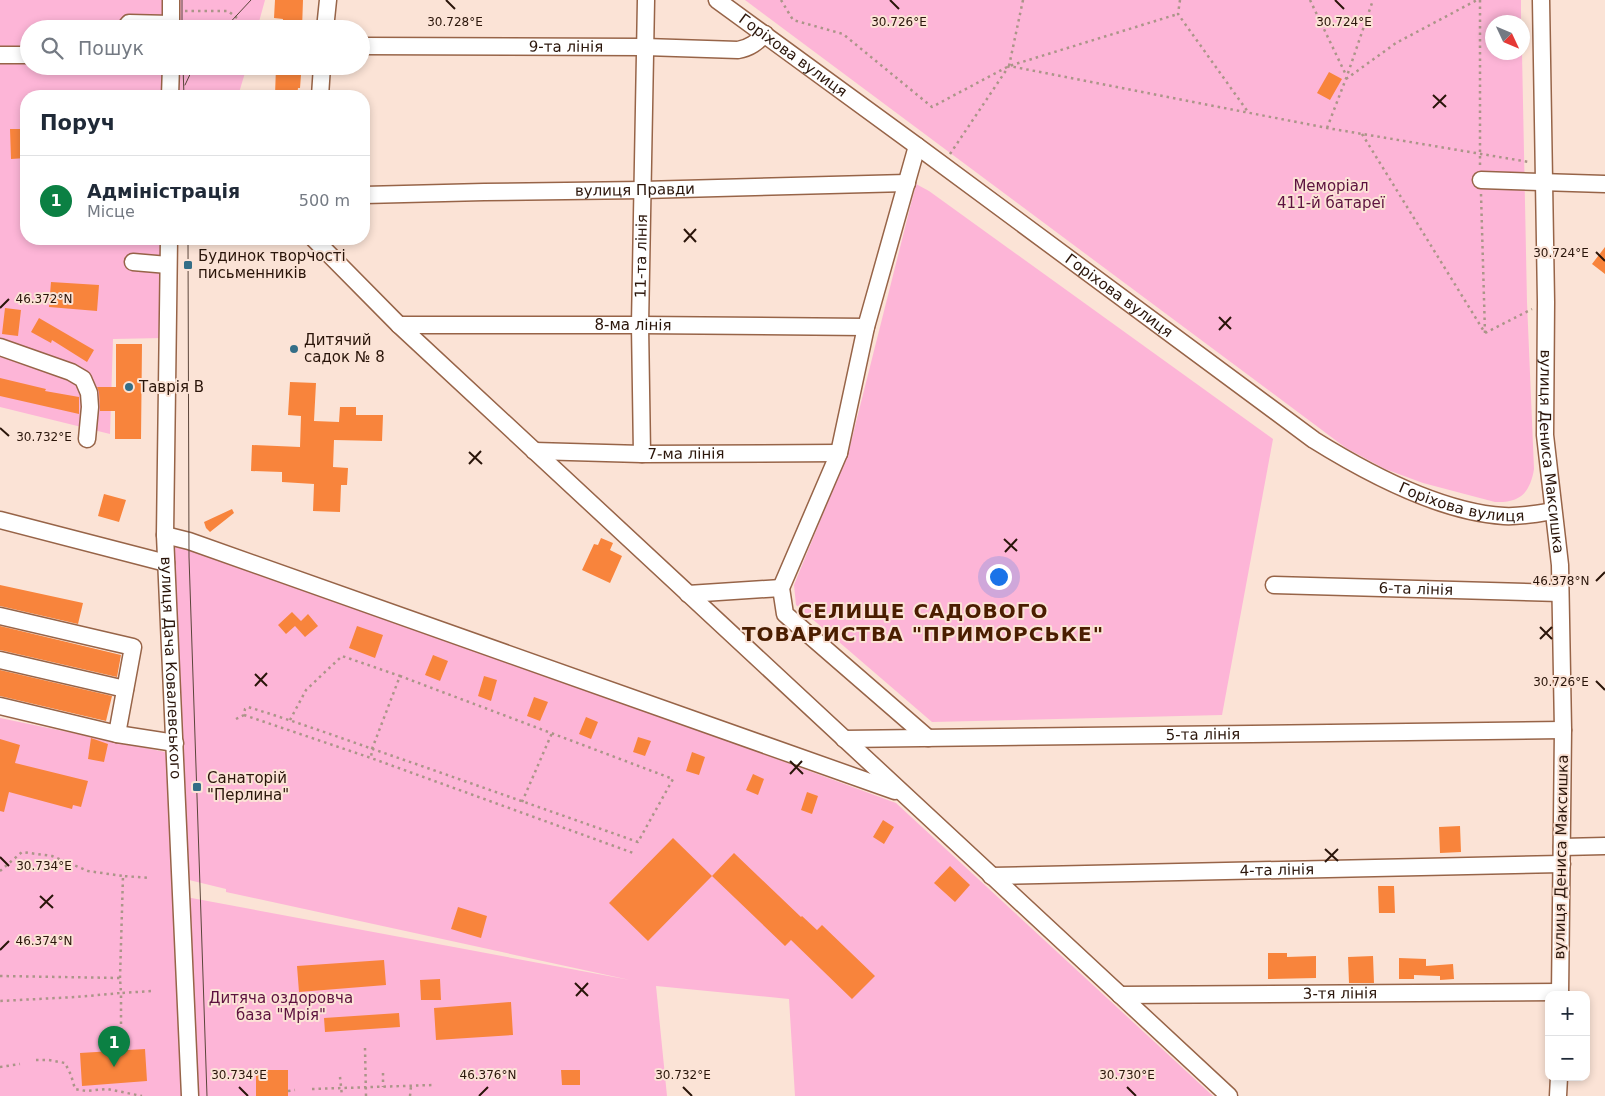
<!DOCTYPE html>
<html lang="uk">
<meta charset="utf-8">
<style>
:root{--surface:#fff;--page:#f6f6f7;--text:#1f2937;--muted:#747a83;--line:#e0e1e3;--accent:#0b8043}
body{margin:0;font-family:"DejaVu Sans",sans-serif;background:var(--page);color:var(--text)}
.controls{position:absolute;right:15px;bottom:15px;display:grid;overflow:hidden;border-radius:10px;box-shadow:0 2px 8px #0003}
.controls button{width:45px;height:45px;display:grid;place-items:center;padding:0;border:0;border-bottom:1px solid var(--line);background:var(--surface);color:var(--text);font:25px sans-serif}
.compass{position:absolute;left:1485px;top:15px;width:45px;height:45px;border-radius:50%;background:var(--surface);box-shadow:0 2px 8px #0003;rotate:134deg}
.you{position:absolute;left:998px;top:576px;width:18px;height:18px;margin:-12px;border:4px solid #fff;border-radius:50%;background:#1a73e8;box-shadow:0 0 0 8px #1a73e833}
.badge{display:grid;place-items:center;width:32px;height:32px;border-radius:50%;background:var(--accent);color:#fff;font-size:16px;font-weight:700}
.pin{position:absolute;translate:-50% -41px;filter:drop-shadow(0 1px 2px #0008)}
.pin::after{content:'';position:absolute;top:26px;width:18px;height:15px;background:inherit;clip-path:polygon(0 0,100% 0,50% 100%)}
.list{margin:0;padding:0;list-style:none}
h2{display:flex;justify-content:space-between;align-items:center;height:65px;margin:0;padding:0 20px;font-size:21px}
h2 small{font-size:16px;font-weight:400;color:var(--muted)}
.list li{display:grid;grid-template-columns:32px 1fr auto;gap:15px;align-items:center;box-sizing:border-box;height:90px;padding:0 20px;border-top:1px solid var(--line)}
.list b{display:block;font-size:19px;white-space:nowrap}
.list p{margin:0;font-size:16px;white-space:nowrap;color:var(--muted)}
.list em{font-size:16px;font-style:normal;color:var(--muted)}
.icon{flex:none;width:28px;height:28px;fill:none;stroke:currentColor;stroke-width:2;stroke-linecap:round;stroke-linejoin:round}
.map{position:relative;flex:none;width:1605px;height:1096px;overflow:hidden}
.search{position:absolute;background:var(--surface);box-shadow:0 2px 8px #0003;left:20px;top:20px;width:350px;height:55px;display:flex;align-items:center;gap:12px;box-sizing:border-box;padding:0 18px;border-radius:28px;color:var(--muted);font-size:19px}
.panel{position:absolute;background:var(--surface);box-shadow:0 2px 8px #0003;left:20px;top:90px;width:350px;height:155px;border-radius:20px}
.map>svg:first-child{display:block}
.green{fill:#fdb5d7}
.building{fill:#f8843c}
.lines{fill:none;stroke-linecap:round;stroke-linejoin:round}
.minor-casing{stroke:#976448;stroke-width:19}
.path{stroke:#ab9588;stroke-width:2.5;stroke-dasharray:2.5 4;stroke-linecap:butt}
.minor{stroke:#fff;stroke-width:16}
.tram{stroke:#5b453a;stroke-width:1}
.ticks{fill:none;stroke:#2a150a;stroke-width:2}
.poi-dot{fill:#346e87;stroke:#fbe3d6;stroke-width:2}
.labels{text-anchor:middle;stroke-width:4;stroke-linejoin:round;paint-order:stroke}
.street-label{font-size:15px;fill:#2a150a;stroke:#fbe3d6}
.park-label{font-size:15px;fill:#5d123f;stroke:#fbe3d6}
.poi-label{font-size:15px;fill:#2a150a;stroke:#fbe3d6;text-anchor:start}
.district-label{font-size:20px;font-weight:bold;letter-spacing:1px;fill:#4a1d00;stroke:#fbe3d6}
.ticks-label{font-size:12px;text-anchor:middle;fill:#2a150a;stroke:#fbe3d6;stroke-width:4;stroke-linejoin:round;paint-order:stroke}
</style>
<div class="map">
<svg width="1605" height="1096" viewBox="0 0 1605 1096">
<rect width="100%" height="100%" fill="#fbe3d6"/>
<path class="green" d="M0,0H166V29H29V66H165V96H26V239H164L163,338L113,339L110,434L0,407Z
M175,0H265L257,29H175Z
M745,0H1521V22H1492V52L1522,53L1527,302L1534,469C1530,493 1520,503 1495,502L1423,483L1385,469L1346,448Z
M175,66H247L238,96H175Z
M916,184L929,191L1273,439L1222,715L932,722L796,605L794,585L849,450Z
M169,539L218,553L896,803L1213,1096H795L789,999L656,986L667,1096H195L186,897L630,980L226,892V889L185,879Z
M0,718L170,753L184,1096H0Z"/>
<path class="building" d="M275,0H303L302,29H282L283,19L274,18Z
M276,67L299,68L298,75H301L300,88H298L297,96L275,95Z
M1329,72L1342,79L1330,100L1317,93Z
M10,129H26V158L11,159Z
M1605,247V274L1592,264Z
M51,282L99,285L97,311L49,307Z
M5,308L21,310L18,336L2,334Z
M39,318L94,350L87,362L52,340L51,343L31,332Z
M116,344H142L141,439H115V411H100L99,392L97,387H116Z
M0,378L46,389L45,391L79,397V414L0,396Z
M290,382L316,383L314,421L339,422L340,407H356V415H383L382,441L334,440L333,467L348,468L347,485H341L340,512L313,511L314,484L282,482V472L251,471L252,445L300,447L301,416L288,415Z
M104,494L126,500L119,522L98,516Z
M232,509L234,513L210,532L206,528L204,522Z
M601,538L613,543L610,550L622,556L610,583L582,570L594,544L598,545Z
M0,585L83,603L78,624L0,606Z
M292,612L301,621L308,614L318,626L305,637L295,626L286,634L278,625Z
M0,626L121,655L117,677L0,650Z
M357,626L383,635L375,658L349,648Z
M433,655L448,661L440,681L425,675Z
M0,670L112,696L106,721L0,696Z
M484,676L497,680L491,701L478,696Z
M534,697L548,702L540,721L527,716Z
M586,717L598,722L591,739L579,734Z
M638,737L651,741L645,756L633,752Z
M91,738L108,744L104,762L88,759Z
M0,739L20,745L15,763L88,781L81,807L73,805L72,809L9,792L4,812L0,811Z
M692,752L705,757L699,775L686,771Z
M753,774L764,779L758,795L746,790Z
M807,792L818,796L812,814L801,810Z
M883,820L894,827L884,844L873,837Z
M1460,826L1461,852L1440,853L1439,827Z
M673,838L712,876L648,941L609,903Z
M734,853L801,917L802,916L817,930L822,925L875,976L852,999L791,940L785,946L712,876Z
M950,866L970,885L955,902L934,883Z
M1378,886H1394L1395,913H1379Z
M458,907L487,916L481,938L451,929Z
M1268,953H1287V957L1316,956V978L1268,979Z
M1373,956L1374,983H1349L1348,957Z
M1399,958L1426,959V966L1453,964L1454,979L1440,980V976L1414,975V979H1399Z
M384,960L386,985L299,992L297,966Z
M440,979L441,1000H421L420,980Z
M511,1002L513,1035L436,1040L434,1008Z
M399,1013L400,1027L325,1032L324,1018Z
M145,1049L147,1081L82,1086L80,1053Z
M256,1070H288V1096H256Z
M561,1070H580V1085H562Z"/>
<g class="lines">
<g class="minor-casing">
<g id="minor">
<path id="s1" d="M717,0L917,146L1314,440C1367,473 1440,512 1504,516C1520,517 1536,514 1553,511"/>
<path id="s2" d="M1541,0L1546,302L1545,435L1560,565L1563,730L1560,995"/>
<path d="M124,29L129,23L171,24"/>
<path d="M171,29V0"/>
<path d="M325,29L328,0"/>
<path id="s3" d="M361,46L645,47L738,50C750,48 757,42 765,34"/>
<path d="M0,55H29"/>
<path d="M170,96L171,66"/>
<path d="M320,96L322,66"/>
<path d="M917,146L866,327L839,453L781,588L785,614L928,738"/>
<path d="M1481,180L1605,184"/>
<path id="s4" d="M364,195L484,192L643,190L907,183"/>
<path id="s5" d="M169,239L165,535L190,1096"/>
<path d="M314,239L399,325L1229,1096"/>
<path d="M133,262L168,265"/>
<path id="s6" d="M399,325H640L866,327"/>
<path d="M0,347L71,372L83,379L89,393L90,407L87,439"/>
<path id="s7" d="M534,451L642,454L839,453"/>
<path id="s8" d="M642,454L640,325L646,0"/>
<path d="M0,520L166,563"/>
<path d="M165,535L189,541L895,791"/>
<path id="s9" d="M1274,585L1560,593"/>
<path d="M688,594L781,588"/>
<path d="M0,616L133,647L117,734"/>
<path d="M0,660L125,689"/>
<path d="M0,706L117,734L175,743"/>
<path id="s10" d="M844,739L1563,730"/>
<path d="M1562,847L1605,846"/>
<path id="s11" d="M991,876L1562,864"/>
<path id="s12" d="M1120,995L1560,992"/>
<path d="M1558,1096L1559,1077"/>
</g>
</g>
<path class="path" d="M781,0L793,20L843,34L932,107L1009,66L1178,14
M1180,0L1178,14L1248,112
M1310,0L1346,75
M1480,0V166
M185,11H228L237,18
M1009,66L1023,0
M1346,79L1396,43L1477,0
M1327,128L1347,76L1373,0
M1362,134L1485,333L1532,309
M950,154L1009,66L1327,128L1529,162
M1481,194L1485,333
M244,715L371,758L636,854
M236,719L244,715L245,709L248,707C304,724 360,745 416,764C490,790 564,816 638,842L673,779L400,676L372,749L371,758
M290,720L306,690L342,656L400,676
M522,802L552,733
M0,871L22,852L52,856L88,871L123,876
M0,976L120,978L121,993L76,997L0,1001
M120,978L123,876L150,878
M365,1048L366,1096
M121,1050V993L152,991
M36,1060H49L65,1063L71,1075L75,1089L86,1091L107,1089L142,1096
M0,1067L20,1064
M383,1073V1087
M340,1077L342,1096
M312,1089L433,1085
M288,1091L295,1090
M410,1096L411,1086"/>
<use href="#minor" class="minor"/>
<path class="tram" d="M182,0V29
M224,29L251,0
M183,66L184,96
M185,85L194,66
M188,239L189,557L207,1096"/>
</g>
<path class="ticks" d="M446,0L455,9M890,0L899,9M1335,0L1344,9M1433,95L1446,107M1433,108L1446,95M684,229L696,242M684,242L696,229M1596,252L1605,261M0,308L9,299M1219,317L1231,329M1219,330L1231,317M0,428L9,436M469,452L482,464M469,464L481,451M1004,539L1017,551M1005,552L1017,539M1596,581L1605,572M1540,627L1552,639M1540,639L1552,627M255,674L267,686M1596,681L1605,690M255,686L267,673M790,761L803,774M790,774L802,761M1325,849L1338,861M0,857L9,866M1325,862L1338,849M40,896L53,908M40,908L53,895M0,950L9,941M575,983L588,996M576,996L588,983M239,1087L248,1096M683,1087L692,1096M1127,1087L1136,1096M479,1096L488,1087"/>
<g class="poi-dot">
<rect x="183" y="260" width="10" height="10" rx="2.5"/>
<circle cx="294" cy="349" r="5"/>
<circle cx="129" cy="387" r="5"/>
<rect x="192" y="782" width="10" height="10" rx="2.5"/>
</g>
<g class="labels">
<g class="street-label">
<text dy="5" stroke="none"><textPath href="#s3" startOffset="205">9-та лінія</textPath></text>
<text dy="5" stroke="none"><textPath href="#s1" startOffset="94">Горіхова вулиця</textPath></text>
<text dy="5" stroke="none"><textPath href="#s4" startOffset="271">вулиця Правди</textPath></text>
<text dy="5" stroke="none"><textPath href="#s8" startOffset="198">11-та лінія</textPath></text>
<text dy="5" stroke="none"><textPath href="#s1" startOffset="499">Горіхова вулиця</textPath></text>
<text dy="5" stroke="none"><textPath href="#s6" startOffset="234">8-ма лінія</textPath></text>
<text dy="5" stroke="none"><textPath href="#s2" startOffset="452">вулиця Дениса Максишка</textPath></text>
<text dy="5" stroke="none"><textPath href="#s7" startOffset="152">7-ма лінія</textPath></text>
<text dy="5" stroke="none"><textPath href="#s1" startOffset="904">Горіхова вулиця</textPath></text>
<text dy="5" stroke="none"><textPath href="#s9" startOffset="142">6-та лінія</textPath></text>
<text dy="5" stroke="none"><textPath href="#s5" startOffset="429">вулиця Дача Ковалевського</textPath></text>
<text dy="5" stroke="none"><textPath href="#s10" startOffset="359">5-та лінія</textPath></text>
<text transform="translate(1561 857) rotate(-89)" y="5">вулиця Дениса Максишка</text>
<text dy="5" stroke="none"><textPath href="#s11" startOffset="286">4-та лінія</textPath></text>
<text dy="5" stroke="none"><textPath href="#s12" startOffset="220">3-тя лінія</textPath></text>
</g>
<g class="park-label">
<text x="1331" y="191">Меморіал<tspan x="1331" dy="17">411-й батареї</tspan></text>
<text x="281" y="1003">Дитяча оздоровча<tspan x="281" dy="17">база "Мрія"</tspan></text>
</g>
<g class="poi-label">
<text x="198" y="261">Будинок творчості<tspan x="198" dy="17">письменників</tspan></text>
<text x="304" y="345">Дитячий<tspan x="304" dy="17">садок № 8</tspan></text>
<text x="139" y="392">Таврія В</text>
<text x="207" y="783">Санаторій<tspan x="207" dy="17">"Перлина"</tspan></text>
</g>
<g class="district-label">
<text x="923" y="618">СЕЛИЩЕ САДОВОГО<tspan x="923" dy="23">ТОВАРИСТВА "ПРИМОРСЬКЕ"</tspan></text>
</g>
</g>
<g class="ticks-label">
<text x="455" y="26">30.728°E</text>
<text x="899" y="26">30.726°E</text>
<text x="1344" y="26">30.724°E</text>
<text x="1561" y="257">30.724°E</text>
<text x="44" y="303">46.372°N</text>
<text x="44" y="441">30.732°E</text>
<text x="1561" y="585">46.378°N</text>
<text x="1561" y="686">30.726°E</text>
<text x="44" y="870">30.734°E</text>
<text x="44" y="945">46.374°N</text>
<text x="488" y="1079">46.376°N</text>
<text x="239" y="1079">30.734°E</text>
<text x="683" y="1079">30.732°E</text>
<text x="1127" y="1079">30.730°E</text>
</g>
</svg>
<div class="controls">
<button>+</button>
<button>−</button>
</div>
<svg class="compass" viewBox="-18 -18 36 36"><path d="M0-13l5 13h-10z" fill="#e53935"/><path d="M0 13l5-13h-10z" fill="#747a83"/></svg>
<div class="you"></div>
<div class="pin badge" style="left:114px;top:1067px">1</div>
<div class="search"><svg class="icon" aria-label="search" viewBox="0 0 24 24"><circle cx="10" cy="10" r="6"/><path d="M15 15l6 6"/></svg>Пошук</div>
<section class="panel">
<h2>Поруч<small></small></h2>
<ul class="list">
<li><span class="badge">1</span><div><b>Адміністрація</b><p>Місце</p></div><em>500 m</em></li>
</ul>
</section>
</div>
